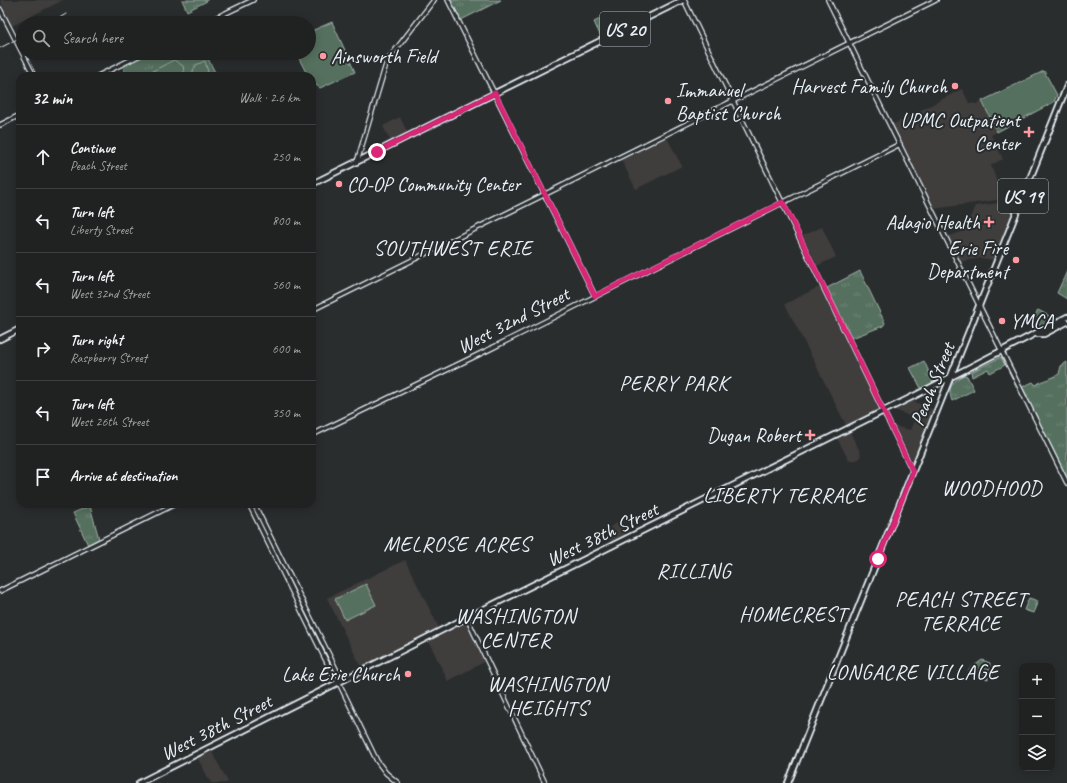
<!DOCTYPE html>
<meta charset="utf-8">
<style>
:root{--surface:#202222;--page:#282a2a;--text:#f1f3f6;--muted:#a2a4a5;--line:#3d3f40}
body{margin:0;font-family:Caveat,sans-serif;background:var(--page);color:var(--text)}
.controls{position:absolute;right:12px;bottom:12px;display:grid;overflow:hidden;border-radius:8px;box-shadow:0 2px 10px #0003}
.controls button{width:36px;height:36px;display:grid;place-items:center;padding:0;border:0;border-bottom:1px solid var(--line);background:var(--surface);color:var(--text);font:20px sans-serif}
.stop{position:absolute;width:12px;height:12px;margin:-9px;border:3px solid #db2777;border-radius:50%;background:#fff}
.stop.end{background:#db2777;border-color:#fff;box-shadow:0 1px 4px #0008}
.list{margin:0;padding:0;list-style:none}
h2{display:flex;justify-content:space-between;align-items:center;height:52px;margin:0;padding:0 16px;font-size:17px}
h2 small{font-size:13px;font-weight:400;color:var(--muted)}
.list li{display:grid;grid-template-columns:26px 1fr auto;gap:12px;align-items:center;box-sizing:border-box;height:64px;padding:0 16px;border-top:1px solid var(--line)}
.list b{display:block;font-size:15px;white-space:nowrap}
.list p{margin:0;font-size:13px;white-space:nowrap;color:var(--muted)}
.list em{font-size:13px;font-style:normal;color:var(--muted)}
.icon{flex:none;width:22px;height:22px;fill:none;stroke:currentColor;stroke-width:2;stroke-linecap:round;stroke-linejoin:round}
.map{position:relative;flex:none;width:1067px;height:783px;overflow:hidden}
.search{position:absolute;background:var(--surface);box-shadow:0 2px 10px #0003;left:16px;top:16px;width:300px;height:44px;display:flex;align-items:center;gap:10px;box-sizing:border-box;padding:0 14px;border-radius:22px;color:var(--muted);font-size:15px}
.panel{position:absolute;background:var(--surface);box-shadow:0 2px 10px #0003;left:16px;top:72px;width:300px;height:436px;border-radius:12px}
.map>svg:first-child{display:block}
.built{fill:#403c3c}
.grass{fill:url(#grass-tufts);stroke:#9fb0ab}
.cemetery{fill:url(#cemetery-stones);stroke:#9fb0ab}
.pitch{fill:#56705e;stroke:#9fb0ab}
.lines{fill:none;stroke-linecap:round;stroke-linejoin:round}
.minor-casing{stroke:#e8f1f8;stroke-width:6}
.major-casing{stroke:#e8f1f8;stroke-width:8}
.minor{stroke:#2a2d2e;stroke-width:3.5}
.major{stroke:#2a2d2e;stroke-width:4.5}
.rail{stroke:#e8f1f8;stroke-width:1}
.route{stroke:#db2777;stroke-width:5}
.poi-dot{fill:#ff9aa2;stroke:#2a2d2e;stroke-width:1.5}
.labels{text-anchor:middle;stroke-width:4;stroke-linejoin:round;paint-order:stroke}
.shield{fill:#2a2d2e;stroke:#afb6bb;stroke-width:1}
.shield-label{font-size:19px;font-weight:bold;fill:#e8f1f8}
.poi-label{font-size:20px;fill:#e8f1f8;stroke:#2a2d2e;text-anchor:end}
.street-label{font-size:20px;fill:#e8f1f8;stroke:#2a2d2e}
.neighbourhood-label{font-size:21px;letter-spacing:1px;fill:#e8f1f8;stroke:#2a2d2e}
</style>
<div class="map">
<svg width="1067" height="783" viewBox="0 0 1067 783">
<defs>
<pattern id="grass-tufts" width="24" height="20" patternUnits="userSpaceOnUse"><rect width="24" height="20" fill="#56705e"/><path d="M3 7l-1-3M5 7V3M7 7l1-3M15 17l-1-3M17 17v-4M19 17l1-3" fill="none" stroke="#6e8576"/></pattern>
<pattern id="cemetery-stones" width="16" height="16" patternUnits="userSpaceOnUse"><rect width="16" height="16" fill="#56705e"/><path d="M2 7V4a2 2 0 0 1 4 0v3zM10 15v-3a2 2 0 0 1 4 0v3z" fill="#6e8576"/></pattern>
</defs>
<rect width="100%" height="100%" fill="#2a2d2e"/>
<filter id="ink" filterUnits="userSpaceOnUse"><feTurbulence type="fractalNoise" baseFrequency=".025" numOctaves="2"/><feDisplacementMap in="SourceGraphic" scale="8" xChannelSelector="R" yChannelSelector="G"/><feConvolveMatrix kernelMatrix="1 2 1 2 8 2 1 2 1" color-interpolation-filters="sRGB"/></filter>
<g filter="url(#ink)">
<path class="built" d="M0,0H63L12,26Z
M1044,71L1057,95L1054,102L991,135L1003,159L991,165L997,182V200L933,209L892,125L962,89L969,103L976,104Z
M400,117L408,134L391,142L383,126Z
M666,136L682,166L636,189L621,159Z
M1015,201L1018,202L994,260L980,258L960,262L947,237L964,231L975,206Z
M822,227L836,257L817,266L802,236Z
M821,286L880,408L879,411L847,427L785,304Z
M913,401L934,410L915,458L912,459L909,458L894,426L910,430L915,418L895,410Z
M850,432L861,454L859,459L849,461L837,438Z
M620,521L627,536L612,543L606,532L612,530L610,527Z
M405,560L440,630L362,669L327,598Z
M467,621L486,661L448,681L428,640Z
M211,750L228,782L226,783H211L197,757Z"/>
<path class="grass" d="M182,0H207V1L187,11Z
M450,0H501L461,20Z
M600,19L607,34L601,37L594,22Z
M148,53H172L175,59L186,53H205L217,76H127L123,67L124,65Z
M860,271L885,323L883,326L852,338L827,288Z
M1067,271V299L1057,293Z
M1038,310L1055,319L1038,328L1030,324Z
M1001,357L1005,365L990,373L988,369L972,377L971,372Z
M924,361L934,383L922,390L910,368Z
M1067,362V478L1022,387L1033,382L1036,385C1044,379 1052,379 1059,374L1061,366Z
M964,375L967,376L974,390L952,401C947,388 952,381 964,375Z
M90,506L99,539L88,545L73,513Z
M982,660L990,663L988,679L969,674V670Z"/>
<path class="cemetery" d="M1029,598L1038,601L1033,613L1024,610Z"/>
<path class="pitch" d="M332,22L355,72L320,88L312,82V76H308L296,53H309V32Z
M174,60L183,66L185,76H143Z
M205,61L209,76H191L196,65Z
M1044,71L1057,95L1054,102L997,132L982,101Z
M366,584L376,605L345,620L335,599Z"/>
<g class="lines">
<g class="minor-casing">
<path id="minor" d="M448,0L595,296
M684,0L913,472
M828,0L1067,483
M0,9L34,76
M205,23L253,0
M98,76L144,53
M0,125L20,115
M357,162L387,61L434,0
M312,310L936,0
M312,435L488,350L900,144
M249,504L335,679L338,680
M254,504L340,677L338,680
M0,591L175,504
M467,618L545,783
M338,681L377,761L386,773L398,783"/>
</g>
<g class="major-casing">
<path id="major" d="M312,184L683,0
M1038,334H1044L1067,322
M0,339L20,329
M139,783L454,624L918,394L1067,317
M788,783L1067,86"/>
</g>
<use href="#minor" class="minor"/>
<use href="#major" class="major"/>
<path class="rail" d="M51,23L66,14
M0,48L23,36"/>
</g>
</g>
<g class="lines" filter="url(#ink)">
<path class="route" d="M377,152L495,93L595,296L783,202L913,472L878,559"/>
</g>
<g class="poi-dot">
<circle cx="323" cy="56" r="4"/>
<circle cx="955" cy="86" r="4"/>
<circle cx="668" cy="101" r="4"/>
<path d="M1027 126h4v4h4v4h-4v4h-4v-4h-4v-4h4z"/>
<circle cx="339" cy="184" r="4"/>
<path d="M987 216h4v4h4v4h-4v4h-4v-4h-4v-4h4z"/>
<circle cx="1016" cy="260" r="4"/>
<circle cx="1002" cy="321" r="4"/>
<path d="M808 429h4v4h4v4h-4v4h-4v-4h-4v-4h4z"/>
<circle cx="408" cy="674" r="4"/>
</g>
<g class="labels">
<g class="shield">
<rect x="600" y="12" width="50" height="34" rx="3"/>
<rect x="998" y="179" width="50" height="34" rx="3"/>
</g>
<g class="shield-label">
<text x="625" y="36">US 20</text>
<text x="1023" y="203">US 19</text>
</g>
<g class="poi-label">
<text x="331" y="63" text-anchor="start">Ainsworth Field</text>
<text x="947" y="93">Harvest Family Church</text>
<text x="676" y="97" text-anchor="start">Immanuel<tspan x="676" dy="23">Baptist Church</tspan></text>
<text x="1020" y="127">UPMC Outpatient<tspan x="1020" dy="23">Center</tspan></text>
<text x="347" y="191" text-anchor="start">CO-OP Community Center</text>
<text x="980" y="229">Adagio Health</text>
<text x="1008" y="255">Erie Fire<tspan x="1008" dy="23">Department</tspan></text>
<text x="1010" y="328" text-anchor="start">YMCA</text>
<text x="801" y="442">Dugan Robert</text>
<text x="400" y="681">Lake Erie Church</text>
</g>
<g class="street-label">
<text transform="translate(513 320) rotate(-27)" y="7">West 32nd Street</text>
<text transform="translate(932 384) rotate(-68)" y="7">Peach Street</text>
<text transform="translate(602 534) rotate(-26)" y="7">West 38th Street</text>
<text transform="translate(216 727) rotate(-27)" y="7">West 38th Street</text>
</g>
<g class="neighbourhood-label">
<text x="453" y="255">SOUTHWEST ERIE</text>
<text x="674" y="390">PERRY PARK</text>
<text x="992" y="495">WOODHOOD</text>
<text x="785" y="502">LIBERTY TERRACE</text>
<text x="457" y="551">MELROSE ACRES</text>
<text x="694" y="578">RILLING</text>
<text x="961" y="606">PEACH STREET<tspan x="961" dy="24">TERRACE</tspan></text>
<text x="793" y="621">HOMECREST</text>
<text x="516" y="623">WASHINGTON<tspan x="516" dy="24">CENTER</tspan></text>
<text x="913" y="679">LONGACRE VILLAGE</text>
<text x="548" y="691">WASHINGTON<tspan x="548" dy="24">HEIGHTS</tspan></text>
</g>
</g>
</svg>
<div class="controls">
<button>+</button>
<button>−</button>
<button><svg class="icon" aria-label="layers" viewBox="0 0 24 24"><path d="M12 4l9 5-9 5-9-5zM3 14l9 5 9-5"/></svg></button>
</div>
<div class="stop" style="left:878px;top:559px"></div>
<div class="stop end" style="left:377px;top:152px"></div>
<div class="search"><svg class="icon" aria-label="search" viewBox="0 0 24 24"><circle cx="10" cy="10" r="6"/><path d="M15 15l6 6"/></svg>Search here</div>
<section class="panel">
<h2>32 min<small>Walk · 2.6 km</small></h2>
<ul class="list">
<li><svg class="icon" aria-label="ahead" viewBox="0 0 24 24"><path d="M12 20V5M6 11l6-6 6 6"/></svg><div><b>Continue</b><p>Peach Street</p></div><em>250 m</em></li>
<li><svg class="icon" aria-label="left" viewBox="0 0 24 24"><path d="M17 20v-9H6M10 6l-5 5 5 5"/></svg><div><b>Turn left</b><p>Liberty Street</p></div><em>800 m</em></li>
<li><svg class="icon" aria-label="left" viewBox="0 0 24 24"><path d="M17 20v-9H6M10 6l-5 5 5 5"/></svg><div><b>Turn left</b><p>West 32nd Street</p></div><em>560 m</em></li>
<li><svg class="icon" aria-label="right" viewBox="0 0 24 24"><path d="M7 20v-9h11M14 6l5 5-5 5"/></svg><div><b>Turn right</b><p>Raspberry Street</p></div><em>600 m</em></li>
<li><svg class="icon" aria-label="left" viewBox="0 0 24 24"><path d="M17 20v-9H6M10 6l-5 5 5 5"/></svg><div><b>Turn left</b><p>West 26th Street</p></div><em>350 m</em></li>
<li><svg class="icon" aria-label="arrive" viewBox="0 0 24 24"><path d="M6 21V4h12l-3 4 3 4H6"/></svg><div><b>Arrive at destination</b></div></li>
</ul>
</section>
</div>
